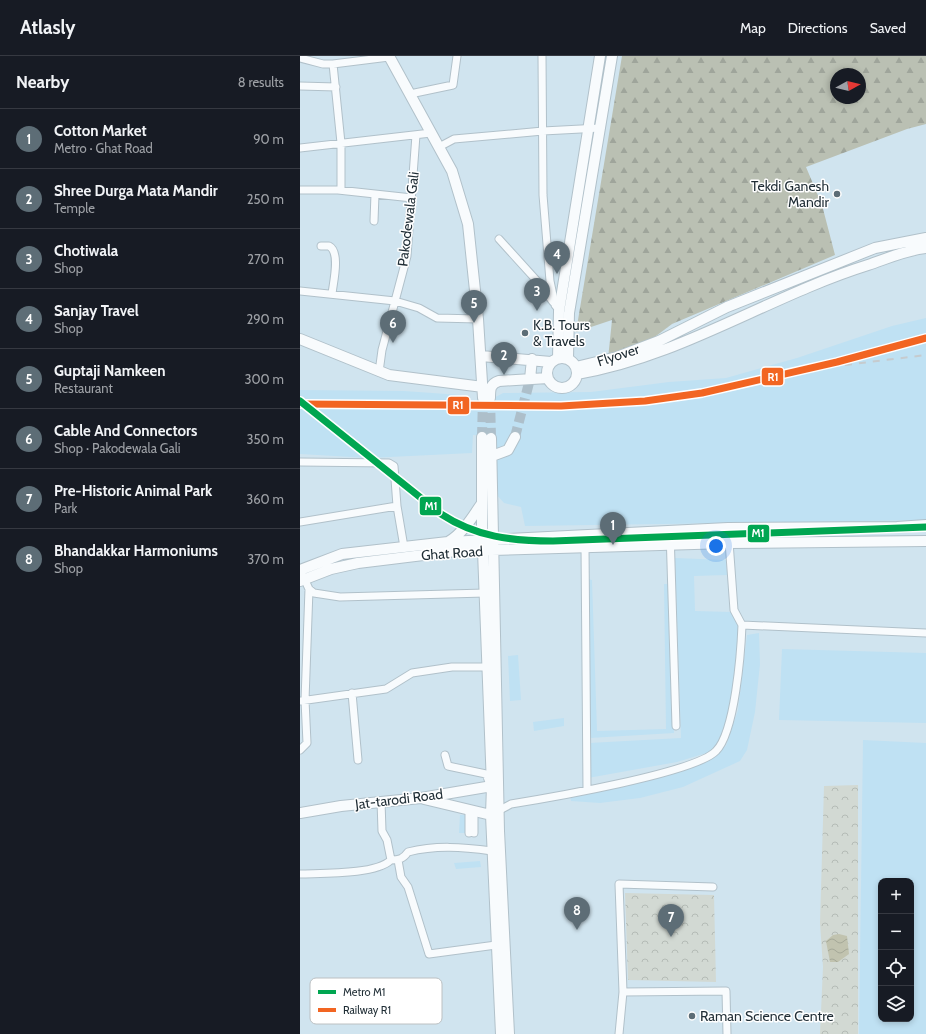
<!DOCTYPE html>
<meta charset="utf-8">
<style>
:root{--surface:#171b24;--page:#20242c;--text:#f1f3f6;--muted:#9ea1a6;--line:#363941;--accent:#5d6d76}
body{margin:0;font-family:Cabin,sans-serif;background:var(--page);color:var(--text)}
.controls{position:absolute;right:12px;bottom:12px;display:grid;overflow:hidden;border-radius:8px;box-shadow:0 2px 6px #0003}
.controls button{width:36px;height:36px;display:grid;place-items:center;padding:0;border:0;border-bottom:1px solid var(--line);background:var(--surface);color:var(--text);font:20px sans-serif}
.compass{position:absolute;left:530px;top:12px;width:36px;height:36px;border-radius:50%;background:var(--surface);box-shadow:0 2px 6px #0003;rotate:82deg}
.you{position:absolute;left:416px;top:490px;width:14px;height:14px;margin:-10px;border:3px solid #fff;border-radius:50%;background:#1a73e8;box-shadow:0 0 0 6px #1a73e833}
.badge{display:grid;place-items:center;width:26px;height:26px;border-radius:50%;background:var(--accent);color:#fff;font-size:13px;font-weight:700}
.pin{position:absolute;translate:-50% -33px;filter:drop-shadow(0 1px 2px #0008)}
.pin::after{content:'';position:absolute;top:21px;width:14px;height:12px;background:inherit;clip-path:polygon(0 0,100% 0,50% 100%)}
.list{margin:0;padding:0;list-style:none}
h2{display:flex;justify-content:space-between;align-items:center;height:52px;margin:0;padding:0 16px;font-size:17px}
h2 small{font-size:13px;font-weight:400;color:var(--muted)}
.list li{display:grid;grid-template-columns:26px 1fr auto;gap:12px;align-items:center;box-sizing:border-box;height:60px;padding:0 16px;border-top:1px solid var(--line)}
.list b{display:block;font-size:15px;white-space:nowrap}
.list p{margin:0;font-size:13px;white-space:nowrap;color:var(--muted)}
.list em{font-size:13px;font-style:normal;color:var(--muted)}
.icon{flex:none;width:22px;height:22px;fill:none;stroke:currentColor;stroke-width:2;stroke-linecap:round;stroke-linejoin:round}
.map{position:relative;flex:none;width:626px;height:978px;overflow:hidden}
header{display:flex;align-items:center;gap:24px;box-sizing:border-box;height:56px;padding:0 20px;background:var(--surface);border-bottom:1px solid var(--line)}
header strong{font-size:19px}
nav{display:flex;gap:22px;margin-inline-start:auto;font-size:14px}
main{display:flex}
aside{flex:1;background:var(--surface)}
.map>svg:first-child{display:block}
.built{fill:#bfe1f3;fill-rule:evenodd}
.forest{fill:url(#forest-firs);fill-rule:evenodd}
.park{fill:url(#park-crowns)}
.water{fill:url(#water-waves)}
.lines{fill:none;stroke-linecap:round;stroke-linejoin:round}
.secondary-tunnel{stroke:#adbfca;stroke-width:10;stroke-dasharray:10 5;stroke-linecap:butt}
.street-casing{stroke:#b1c1ca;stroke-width:9}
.secondary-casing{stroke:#b1c1ca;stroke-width:12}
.street{stroke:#f8fbfd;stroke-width:7}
.secondary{stroke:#f8fbfd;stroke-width:10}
.rail{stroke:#c6cbce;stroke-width:2;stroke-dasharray:7 7;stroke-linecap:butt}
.rail-1-casing{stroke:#fff;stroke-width:10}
.rail-1{stroke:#f26522;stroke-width:7}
.metro-1-casing{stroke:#fff;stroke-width:10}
.metro-1{stroke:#00a651;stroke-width:7}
.poi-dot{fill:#5d6d76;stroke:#fff;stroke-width:1.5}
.labels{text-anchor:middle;stroke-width:3;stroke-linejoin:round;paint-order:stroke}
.poi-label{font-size:14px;fill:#1f2d35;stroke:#fff;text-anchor:start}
.street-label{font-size:14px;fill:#1f2d35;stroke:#fff}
.key{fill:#fff;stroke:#bcc0c2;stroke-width:1}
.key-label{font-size:11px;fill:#1f2d35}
.line-badge{stroke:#fff;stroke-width:1.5}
.badge-label{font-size:11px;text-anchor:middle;font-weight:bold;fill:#fff}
</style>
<header>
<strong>Atlasly</strong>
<nav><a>Map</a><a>Directions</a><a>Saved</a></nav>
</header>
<main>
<aside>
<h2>Nearby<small>8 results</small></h2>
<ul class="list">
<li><span class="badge">1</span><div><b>Cotton Market</b><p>Metro · Ghat Road</p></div><em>90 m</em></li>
<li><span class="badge">2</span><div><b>Shree Durga Mata Mandir</b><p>Temple</p></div><em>250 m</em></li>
<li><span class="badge">3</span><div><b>Chotiwala</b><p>Shop</p></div><em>270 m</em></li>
<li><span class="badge">4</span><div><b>Sanjay Travel</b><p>Shop</p></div><em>290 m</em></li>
<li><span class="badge">5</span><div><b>Guptaji Namkeen</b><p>Restaurant</p></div><em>300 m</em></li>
<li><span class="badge">6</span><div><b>Cable And Connectors</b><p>Shop · Pakodewala Gali</p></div><em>350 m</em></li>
<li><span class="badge">7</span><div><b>Pre-Historic Animal Park</b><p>Park</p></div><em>360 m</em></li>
<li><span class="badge">8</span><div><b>Bhandakkar Harmoniums</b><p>Shop</p></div><em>370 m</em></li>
</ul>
</aside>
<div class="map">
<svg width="626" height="978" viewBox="0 0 626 978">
<defs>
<pattern id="forest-firs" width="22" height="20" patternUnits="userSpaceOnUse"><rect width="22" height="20" fill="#bac0b3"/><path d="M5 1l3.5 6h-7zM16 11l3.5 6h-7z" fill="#9fa59b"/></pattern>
<pattern id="park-crowns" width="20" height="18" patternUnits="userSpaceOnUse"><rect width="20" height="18" fill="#d2d9d3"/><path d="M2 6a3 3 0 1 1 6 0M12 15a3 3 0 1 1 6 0" fill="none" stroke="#b4bbb6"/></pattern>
<pattern id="water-waves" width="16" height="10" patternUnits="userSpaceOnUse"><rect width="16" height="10" fill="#c1c3af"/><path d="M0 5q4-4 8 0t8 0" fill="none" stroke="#a5a897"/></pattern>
</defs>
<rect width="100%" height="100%" fill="#d0e4ef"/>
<path class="built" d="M626,262V464L225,470L221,451L204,447L196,438L191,381L173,379L172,397L69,402L0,398V334L104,335L161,339L168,345L190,344L203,337L291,336L369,326L426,322L497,302L592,270Z
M375,502L426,504L427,519L394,520L395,555L432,556L442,569L440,594L427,670L413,695L377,706L288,722L289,687L381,682Z
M288,523L292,524L297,675L366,673L364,528H369L374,677L290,682Z
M459,577L460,608L455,656L447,694L440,705L383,731L340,742L300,747L271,745L270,738L309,731L414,699L426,690L438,654L447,579Z
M482,593L626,597V667L479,664Z
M218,599L221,644L210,645L208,600Z
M264,662V670L234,675L233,666Z
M563,684L626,687V978H559ZM581,825H611V963H581Z
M160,759H167V777H159Z
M180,805L181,811L156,813L154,807Z"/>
<path class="forest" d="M322,0H626V68L607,73L506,111L522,149L535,199L372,268L344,289L308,303L312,264L276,276ZM536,18H560V42H536Z"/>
<path class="park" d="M558,729V978H520L523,911L520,867L524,730Z
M325,837L414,839L416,926L328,924Z"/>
<path class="water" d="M539,878L547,880L549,898L538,906H530L526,885L533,879Z"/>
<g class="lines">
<path class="secondary-tunnel" d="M190,342L191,382
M182,381L183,342
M215,381L230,323"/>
<g class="street-casing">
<path id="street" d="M242,0L243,139L250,225L255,249L260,255
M0,2L23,8H33L89,1
M33,8L41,87V134
M0,30L36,31
M110,38L153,29L157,0
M139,91L154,83L243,75L300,72
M0,92L131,77
M0,134H38L112,142
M74,165L75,138
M199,183L238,226L253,246
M21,190H29C41,196 33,227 32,238
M0,235L95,245L119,252L137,262L178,263
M79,316L82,294L107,200L116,79
M0,406L89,407L94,410L97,450L0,466
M97,450L104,491
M428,472L434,554L442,569L626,577
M370,475L376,670
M285,491L287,733
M3,520L9,533L14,537L40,541L185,537
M52,637L58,704
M0,645L86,633L112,617L152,611H187
M0,694L7,687L5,644L9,533
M145,699L148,710L186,718L189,726
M81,745L82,775L87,784L91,804C99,804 103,803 108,796C136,789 162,791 192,795
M196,756L211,748C248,742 395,717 416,695C435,676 441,596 442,569
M174,757V777
M169,777V754
M98,804L101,821L108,831L129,898L196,889
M0,818C22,817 75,819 91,804
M323,936L426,935L427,978
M319,978L323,936L319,828L413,831"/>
</g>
<g class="secondary-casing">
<path id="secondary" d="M89,0L152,115L168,168L178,263L183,342
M0,283L89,319L183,331
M181,300L251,306
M247 317a15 15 0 1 1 30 0a15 15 0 1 1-30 0Z
M258,302L259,255L300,0
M268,302L269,257L312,0
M276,311L317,301L359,285L427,251L575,192L626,182
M277,318C380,301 469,240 568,209C586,203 606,194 626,192
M230,323L232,303
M190,342C190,333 190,328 199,325L248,322
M182,381V469L192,730L191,759L201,978
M191,382L199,775L209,978
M192,400L208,394L215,381
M148,486C163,477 172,462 182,447
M0,514L42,498L148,486L428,472L597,471L626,469
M0,525L31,513L58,507L156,495L428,487L626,485
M124,743L191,759
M0,757L41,750L121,742L198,729"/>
</g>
<use href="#street" class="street"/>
<use href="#secondary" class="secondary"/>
<path class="rail" d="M545,309L626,299
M420,333L474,326"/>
<g class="rail-1-casing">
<path id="rail-1" d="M0,348L261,350L345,345L402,337L537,306L626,282"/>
</g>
<use href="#rail-1" class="rail-1"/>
<g class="metro-1-casing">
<path id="metro-1" d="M0,345L141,458C176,481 212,485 253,485L626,471"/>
</g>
<use href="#metro-1" class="metro-1"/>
</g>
<g class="poi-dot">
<circle cx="537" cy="138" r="4"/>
<circle cx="225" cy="277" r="4"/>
<circle cx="392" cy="960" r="4"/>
</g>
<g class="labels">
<g class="poi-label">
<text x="529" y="135" text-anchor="end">Tekdi Ganesh<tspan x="529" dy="16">Mandir</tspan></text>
<text x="233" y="274">K.B. Tours<tspan x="233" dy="16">&amp; Travels</tspan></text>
<text x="400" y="965">Raman Science Centre</text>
</g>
<g class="street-label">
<text transform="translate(108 163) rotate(-83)" y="5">Pakodewala Gali</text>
<text transform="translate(318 299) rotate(-18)" y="5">Flyover</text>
<text transform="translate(152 497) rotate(-4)" y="5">Ghat Road</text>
<text transform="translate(99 743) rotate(-7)" y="5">Jat-tarodi Road</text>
</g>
</g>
<rect x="10" y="922" width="132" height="46" rx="6" class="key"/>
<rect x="18" y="934" width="18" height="4" fill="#00a651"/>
<rect x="18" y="952" width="18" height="4" fill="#f26522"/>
<g class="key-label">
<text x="43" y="940">Metro M1</text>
<text x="43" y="958">Railway R1</text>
</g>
<g class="line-badge">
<rect x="461" y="311" width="23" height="19" rx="4" fill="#f26522"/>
<rect x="147" y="340" width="23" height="19" rx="4" fill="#f26522"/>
<rect x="119" y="440" width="23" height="20" rx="4" fill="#00a651"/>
<rect x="447" y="468" width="23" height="19" rx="4" fill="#00a651"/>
</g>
<g class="badge-label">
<text x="473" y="325">R1</text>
<text x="158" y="353">R1</text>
<text x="131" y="454">M1</text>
<text x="458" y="481">M1</text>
</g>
</svg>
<div class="controls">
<button>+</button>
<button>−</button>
<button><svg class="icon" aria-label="locate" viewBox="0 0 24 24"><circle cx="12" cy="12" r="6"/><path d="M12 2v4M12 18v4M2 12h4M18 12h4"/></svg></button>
<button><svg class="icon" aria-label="layers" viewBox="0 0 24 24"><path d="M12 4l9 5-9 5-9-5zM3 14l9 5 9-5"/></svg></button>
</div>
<svg class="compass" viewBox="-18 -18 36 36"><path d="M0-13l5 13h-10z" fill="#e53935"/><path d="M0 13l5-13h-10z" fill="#9ea1a6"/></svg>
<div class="you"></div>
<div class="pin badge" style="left:313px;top:489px">1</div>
<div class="pin badge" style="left:204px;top:319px">2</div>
<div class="pin badge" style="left:237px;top:255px">3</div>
<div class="pin badge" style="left:257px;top:218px">4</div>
<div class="pin badge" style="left:174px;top:267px">5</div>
<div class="pin badge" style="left:93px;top:287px">6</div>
<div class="pin badge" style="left:371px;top:881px">7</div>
<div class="pin badge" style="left:277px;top:874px">8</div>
</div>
</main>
